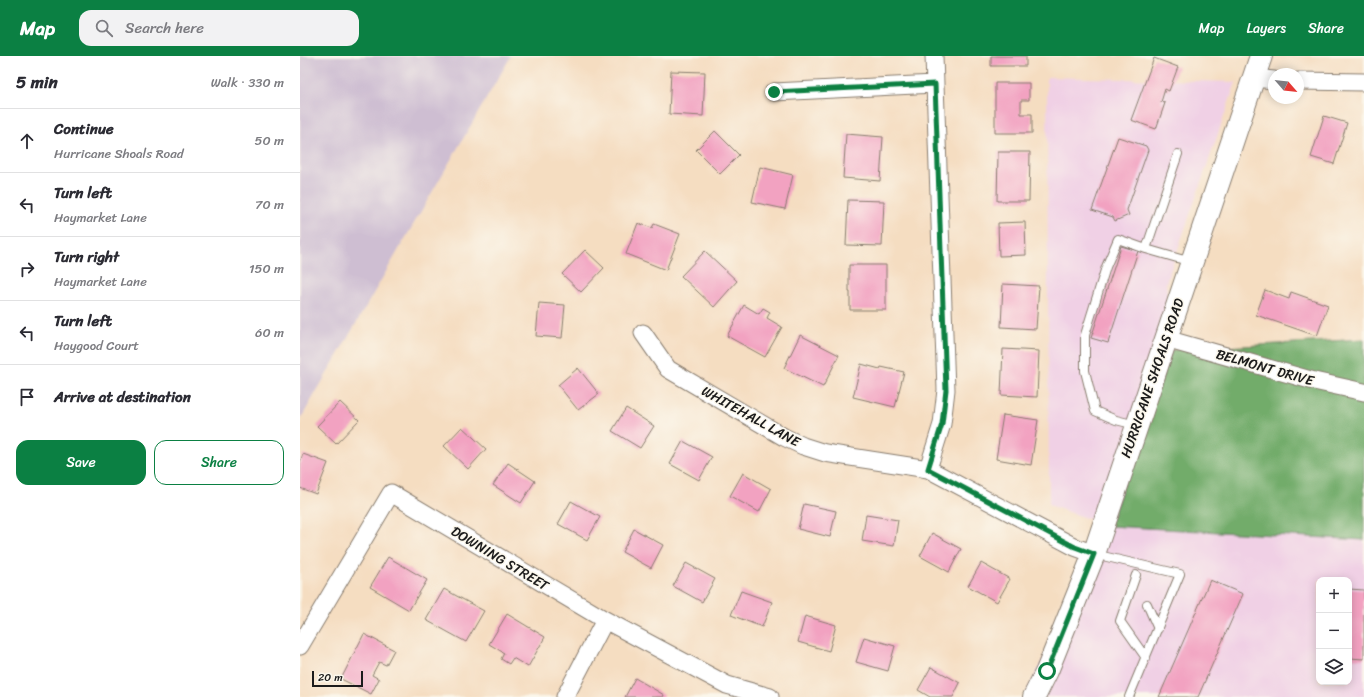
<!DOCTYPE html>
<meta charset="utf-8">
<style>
:root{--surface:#fff;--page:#f2f2f3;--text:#2b2b33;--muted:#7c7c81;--line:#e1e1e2;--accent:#0b8043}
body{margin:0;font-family:Sriracha,sans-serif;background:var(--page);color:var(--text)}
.controls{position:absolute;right:12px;bottom:12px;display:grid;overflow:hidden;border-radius:8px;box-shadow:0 2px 10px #0003}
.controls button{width:36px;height:36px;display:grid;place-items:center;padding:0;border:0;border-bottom:1px solid var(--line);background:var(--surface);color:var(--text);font:20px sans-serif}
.compass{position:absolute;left:968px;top:12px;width:36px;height:36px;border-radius:50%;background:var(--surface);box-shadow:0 2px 10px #0003;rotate:118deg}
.scale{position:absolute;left:12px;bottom:10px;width:51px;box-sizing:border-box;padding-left:4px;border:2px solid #1c1c1c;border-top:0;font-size:11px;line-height:14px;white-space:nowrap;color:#1c1c1c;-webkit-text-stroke:3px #fbf7ec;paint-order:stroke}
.stop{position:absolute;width:12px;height:12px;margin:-9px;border:3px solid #0b8043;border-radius:50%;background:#fff}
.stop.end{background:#0b8043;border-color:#fff;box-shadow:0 1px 4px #0008}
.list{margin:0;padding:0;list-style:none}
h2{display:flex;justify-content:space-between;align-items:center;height:52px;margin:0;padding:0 16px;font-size:17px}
h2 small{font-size:13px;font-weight:400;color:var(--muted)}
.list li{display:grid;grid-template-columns:26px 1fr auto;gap:12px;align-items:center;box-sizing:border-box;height:64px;padding:0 16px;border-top:1px solid var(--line)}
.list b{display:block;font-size:15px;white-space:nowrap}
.list p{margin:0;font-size:13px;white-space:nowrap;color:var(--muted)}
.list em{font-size:13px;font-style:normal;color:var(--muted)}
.actions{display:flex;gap:8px;padding:12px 16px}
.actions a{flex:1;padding:9px 0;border:1px solid var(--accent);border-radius:12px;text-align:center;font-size:14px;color:var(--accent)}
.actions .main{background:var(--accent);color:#fff}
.icon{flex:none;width:22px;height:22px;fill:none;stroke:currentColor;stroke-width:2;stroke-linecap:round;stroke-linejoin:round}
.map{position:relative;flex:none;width:1064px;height:641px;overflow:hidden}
header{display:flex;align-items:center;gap:24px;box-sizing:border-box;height:56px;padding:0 20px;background:var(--accent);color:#fff}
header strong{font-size:19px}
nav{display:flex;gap:22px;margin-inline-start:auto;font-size:14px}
.search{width:280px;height:36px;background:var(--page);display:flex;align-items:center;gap:10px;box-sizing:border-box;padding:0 14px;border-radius:12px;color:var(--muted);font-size:15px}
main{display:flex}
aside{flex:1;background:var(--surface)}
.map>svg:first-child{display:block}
.built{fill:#f0d0e5;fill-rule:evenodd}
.industrial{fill:#cebed2}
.forest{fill:#72ac6b;stroke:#476444}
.building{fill:#f2a2c1}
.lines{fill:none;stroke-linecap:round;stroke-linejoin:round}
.lane-casing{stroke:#887c6e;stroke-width:10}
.street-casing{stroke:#887c6e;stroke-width:19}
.secondary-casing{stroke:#887c6e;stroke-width:24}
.lane{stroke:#fff;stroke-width:8}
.street{stroke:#fff;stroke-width:17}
.secondary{stroke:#fff;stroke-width:22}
.route{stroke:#0b8043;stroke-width:5}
.labels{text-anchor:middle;stroke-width:3;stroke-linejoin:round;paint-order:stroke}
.street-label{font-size:14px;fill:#1c1c1c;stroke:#fbf7ec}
</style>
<header>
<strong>Map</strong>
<div class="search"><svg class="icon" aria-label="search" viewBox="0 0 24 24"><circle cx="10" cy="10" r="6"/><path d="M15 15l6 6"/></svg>Search here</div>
<nav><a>Map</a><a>Layers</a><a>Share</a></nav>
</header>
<main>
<aside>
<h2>5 min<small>Walk · 330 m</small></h2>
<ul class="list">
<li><svg class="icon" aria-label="ahead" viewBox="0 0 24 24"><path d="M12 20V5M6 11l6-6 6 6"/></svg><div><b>Continue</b><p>Hurricane Shoals Road</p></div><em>50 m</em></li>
<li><svg class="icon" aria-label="left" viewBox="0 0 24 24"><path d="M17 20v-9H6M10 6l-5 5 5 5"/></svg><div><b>Turn left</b><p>Haymarket Lane</p></div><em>70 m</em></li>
<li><svg class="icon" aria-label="right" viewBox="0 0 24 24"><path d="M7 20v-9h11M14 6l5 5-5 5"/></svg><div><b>Turn right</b><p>Haymarket Lane</p></div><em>150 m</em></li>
<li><svg class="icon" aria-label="left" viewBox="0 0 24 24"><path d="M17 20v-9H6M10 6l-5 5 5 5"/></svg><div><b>Turn left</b><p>Haygood Court</p></div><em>60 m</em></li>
<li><svg class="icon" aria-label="arrive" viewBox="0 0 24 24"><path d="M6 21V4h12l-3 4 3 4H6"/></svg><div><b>Arrive at destination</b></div></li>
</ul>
<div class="actions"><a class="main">Save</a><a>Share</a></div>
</aside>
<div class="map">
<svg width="1064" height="641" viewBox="0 0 1064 641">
<rect width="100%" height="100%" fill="#fbf7ec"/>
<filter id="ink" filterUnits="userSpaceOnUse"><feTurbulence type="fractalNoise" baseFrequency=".025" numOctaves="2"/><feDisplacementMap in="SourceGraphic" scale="8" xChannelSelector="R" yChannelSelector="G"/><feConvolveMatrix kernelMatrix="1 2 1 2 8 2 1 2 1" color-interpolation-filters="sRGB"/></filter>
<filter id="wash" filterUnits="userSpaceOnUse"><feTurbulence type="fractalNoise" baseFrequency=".012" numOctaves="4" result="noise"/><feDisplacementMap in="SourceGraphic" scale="16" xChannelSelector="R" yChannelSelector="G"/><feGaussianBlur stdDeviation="0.9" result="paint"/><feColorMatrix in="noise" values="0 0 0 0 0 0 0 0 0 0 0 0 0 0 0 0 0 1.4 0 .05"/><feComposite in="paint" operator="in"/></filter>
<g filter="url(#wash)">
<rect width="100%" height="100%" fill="#f5ddc1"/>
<path class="built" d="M747,21L936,26L866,227L872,293L809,470L1064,484V641H724L808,470L749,449ZM1019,524H1049V626H1019Z"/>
<path class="industrial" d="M0,0H211L0,364Z"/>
<path class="forest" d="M1064,283V484L809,470L872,294Z"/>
<g id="blocks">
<path class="building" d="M691,0H726V10H691Z
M854,2L878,11L869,35L865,33L861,46L865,47L856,73L831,64Z
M371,15L405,16L403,60L369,58Z
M695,27H729V44H721V58H732V77H695Z
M1024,60L1047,67L1034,108L1011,101Z
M415,75L439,99L420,118L396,94Z
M546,78L583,81L580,125L543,122Z
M818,81L846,90L848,94L827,154L829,159L815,165L813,161L792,154Z
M698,96H730L729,145H697Z
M460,111L493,119L485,153L452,146Z
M548,144L584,145L582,190L546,189Z
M725,166L726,199L699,200L698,167Z
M338,167L352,172L354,168L380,178L366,214L326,198Z
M821,190L838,195L808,287L791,282Z
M285,194L304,212L281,236L262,218Z
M405,195L437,225L414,251L381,220Z
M549,209H586V254H550V236H549Z
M703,228L739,230L736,273L701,271Z
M965,234L989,243L991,236L1028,249L1017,280L956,259Z
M239,247L265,249L262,282L236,280Z
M444,249L459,258L463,252L470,256L467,262L482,271L465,301L427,280Z
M500,279L539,299L523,331L484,312Z
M703,293L739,295L737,341L701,339Z
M561,308L580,313L581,311L604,316L595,351L553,341Z
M278,312L299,338L278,354L258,329Z
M40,346L59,364L36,388L17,370Z
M326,352L354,370L340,392L312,375Z
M703,359L738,364L731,409L696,403Z
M162,371L186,393L168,413L144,390Z
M383,385L412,401L399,424L370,408Z
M3,398L28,407L16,438L0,432V406Z
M208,407L235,425L221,447L193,429Z
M443,417L471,433L459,456L430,440Z
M271,445L300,461L287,484L258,468Z
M504,448L536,455L530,481L498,473Z
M566,459L598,464L594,490L562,485Z
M334,473L363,489L351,512L322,496Z
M632,477L661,493L649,516L620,500Z
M88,501L127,524L109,554L70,531Z
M386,507L415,523L402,546L373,530Z
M681,507L710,523L697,546L668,530Z
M910,524L943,538L898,641H859Z
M144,533L184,555L166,586L126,564Z
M1049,533L1064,534V603L1049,602Z
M441,535L472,546L462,571L431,559Z
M207,558L245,581L228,611L213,602L209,608L201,603L204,597L189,588Z
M505,560L536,569L529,595L498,586Z
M64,578L94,594L86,609L79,606L72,619L79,623L71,638L41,623Z
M564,581L595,590L588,615L556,606Z
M631,611L660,627L653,641H630L618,634Z
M335,622L364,639L363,641H325Z"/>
</g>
</g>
<g filter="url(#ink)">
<use href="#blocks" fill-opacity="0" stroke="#887c6e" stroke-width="1"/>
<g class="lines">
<g class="lane-casing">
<path id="lane" d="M878,98L846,193L891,206
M836,369L816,364L795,355L785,315V279L806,211L818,183L846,193
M794,498L880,518L829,641
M836,519L820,565L846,602
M847,548L858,573"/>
</g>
<g class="street-casing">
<path id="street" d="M954,22L974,24
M998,25L1064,26
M474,36L635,28
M343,277L368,313L484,381L503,390L525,397L628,413L775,491L794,498
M866,283L1014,325L1064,336
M628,413L642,368L646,334L634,0
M0,590L91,437L305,564L427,629L470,641
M265,641L305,564"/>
</g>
<g class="secondary-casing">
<path id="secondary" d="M734,641L747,615L794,498L961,0"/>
</g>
<use href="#lane" class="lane"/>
<use href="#street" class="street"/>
<use href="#secondary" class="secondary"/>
</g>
</g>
<g class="lines" filter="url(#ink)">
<path class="route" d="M474,36L635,28L646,334L642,368L628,413L775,491L794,498L747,615"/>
</g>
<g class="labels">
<g class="street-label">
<text transform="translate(965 311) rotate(16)" y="5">BELMONT DRIVE</text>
<text transform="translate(852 322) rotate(-71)" y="5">HURRICANE SHOALS ROAD</text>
<text transform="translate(451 360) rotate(29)" y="5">WHITEHALL LANE</text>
<text transform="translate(200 502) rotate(31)" y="5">DOWNING STREET</text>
</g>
</g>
</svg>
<div class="controls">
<button>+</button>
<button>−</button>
<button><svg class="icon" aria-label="layers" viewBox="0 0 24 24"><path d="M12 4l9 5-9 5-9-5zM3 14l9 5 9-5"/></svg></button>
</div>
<svg class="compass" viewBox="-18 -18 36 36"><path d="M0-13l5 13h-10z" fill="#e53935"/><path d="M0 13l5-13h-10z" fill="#7c7c81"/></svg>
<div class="scale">20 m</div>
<div class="stop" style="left:747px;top:615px"></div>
<div class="stop end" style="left:474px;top:36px"></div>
</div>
</main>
